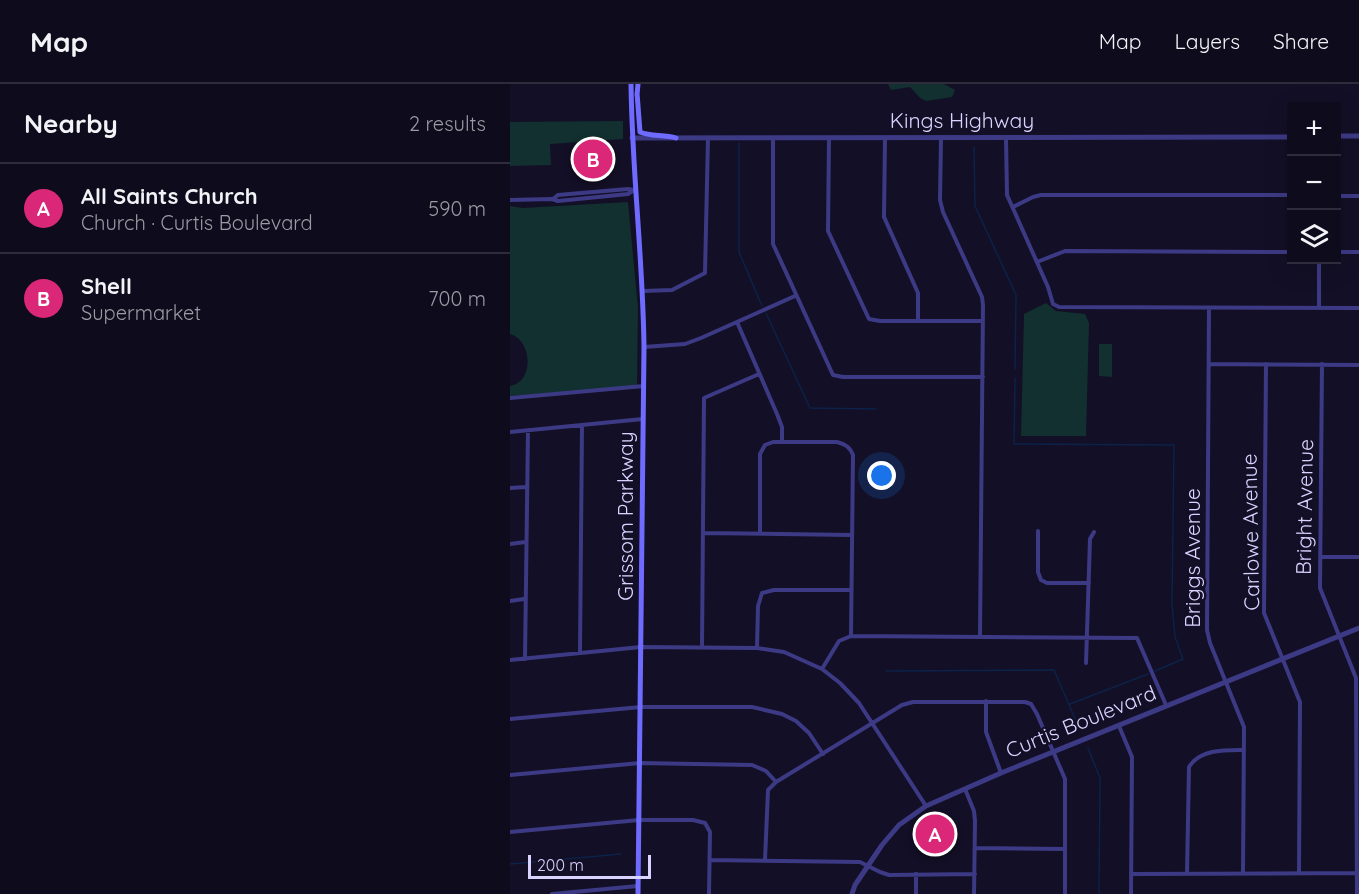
<!DOCTYPE html>
<meta charset="utf-8">
<style>
:root{--surface:#0e0b1c;--page:#1c1929;--text:#f1f3f6;--muted:#9b9ba3;--line:#2e2b3b;--accent:#db2777}
body{margin:0;font-family:Quicksand,sans-serif;background:var(--page);color:var(--text)}
.controls{position:absolute;right:18px;top:18px;display:grid;overflow:hidden;border-radius:0px;box-shadow:0 6px 24px #0002}
.controls button{width:54px;height:54px;display:grid;place-items:center;padding:0;border:0;border-bottom:2px solid var(--line);background:var(--surface);color:var(--text);font:30px sans-serif}
.scale{position:absolute;left:18px;bottom:15px;width:123px;box-sizing:border-box;padding-left:6px;border:3px solid #d9d4ff;border-top:0;font-size:16px;line-height:21px;white-space:nowrap;color:#d9d4ff;-webkit-text-stroke:4px #130f26;paint-order:stroke}
.you{position:absolute;left:372px;top:392px;width:21px;height:21px;margin:-15px;border:4px solid #fff;border-radius:50%;background:#1a73e8;box-shadow:0 0 0 9px #1a73e833}
.badge{display:grid;place-items:center;width:39px;height:39px;border-radius:50%;background:var(--accent);color:#fff;font-size:20px;font-weight:700}
.pin{position:absolute;translate:-50% -50%;border:3px solid #fff;box-shadow:0 2px 6px #0006}
.list{margin:0;padding:0;list-style:none}
h2{display:flex;justify-content:space-between;align-items:center;height:78px;margin:0;padding:0 24px;font-size:26px}
h2 small{font-size:20px;font-weight:400;color:var(--muted)}
.list li{display:grid;grid-template-columns:39px 1fr auto;gap:18px;align-items:center;box-sizing:border-box;height:90px;padding:0 24px;border-top:2px solid var(--line)}
.list b{display:block;font-size:22px;white-space:nowrap}
.list p{margin:0;font-size:20px;white-space:nowrap;color:var(--muted)}
.list em{font-size:20px;font-style:normal;color:var(--muted)}
.icon{flex:none;width:33px;height:33px;fill:none;stroke:currentColor;stroke-width:2;stroke-linecap:round;stroke-linejoin:round}
.map{position:relative;flex:none;width:849px;height:810px;overflow:hidden}
header{display:flex;align-items:center;gap:36px;box-sizing:border-box;height:84px;padding:0 30px;background:var(--surface);border-bottom:2px solid var(--line)}
header strong{font-size:28px}
nav{display:flex;gap:33px;margin-inline-start:auto;font-size:21px}
main{display:flex}
aside{flex:1;background:var(--surface)}
.map>svg:first-child{display:block}
.green{fill:#12302f}
.lines{fill:none;stroke-linecap:round;stroke-linejoin:round}
.stream{stroke:#0c2248;stroke-width:1.5}
.minor{stroke:#3d3a85;stroke-width:4}
.tertiary{stroke:#3d3a85;stroke-width:5}
.secondary{stroke:#6f6bff;stroke-width:5}
.labels{text-anchor:middle;stroke-width:5;stroke-linejoin:round;paint-order:stroke}
.street-label{font-size:21px;fill:#d9d4ff;stroke:#130f26}
</style>
<header>
<strong>Map</strong>
<nav><a>Map</a><a>Layers</a><a>Share</a></nav>
</header>
<main>
<aside>
<h2>Nearby<small>2 results</small></h2>
<ul class="list">
<li><span class="badge">A</span><div><b>All Saints Church</b><p>Church · Curtis Boulevard</p></div><em>590 m</em></li>
<li><span class="badge">B</span><div><b>Shell</b><p>Supermarket</p></div><em>700 m</em></li>
</ul>
</aside>
<div class="map">
<svg width="849" height="810" viewBox="0 0 849 810">
<rect width="100%" height="100%" fill="#130f26"/>
<path class="green" d="M378,0H434L445,6L442,13L416,17L410,14L400,3L381,6Z
M113,37V55L40,60L41,81L0,82V38Z
M118,118L128,224L127,302L0,312V302C25,298 22,256 0,250V122L13,124Z
M536,219L546,227L575,230L579,239L576,352H511L514,230Z
M589,260H602V293L589,292Z"/>
<g class="lines">
<path class="stream" d="M229,59V168L252,222
M464,63L465,122L506,211L505,285
M256,229L300,324L366,325
M505,294L504,360L664,361L662,519L665,553L673,575L645,587
M376,587L544,586L570,646
M560,620L638,590
M578,664L590,694L589,810
M0,780L111,770"/>
<path class="minor" d="M263,54V160L323,291L333,293H473
M319,54L318,147L359,235L370,237H473
M375,54L374,133L408,209V236
M431,54L430,116L433,128L472,213L473,221L470,553
M496,54L497,111L538,203L543,220L549,223L849,224
M826,112H849
M43,115L48,111L118,105L124,106
M0,116L42,115L48,117L118,110L124,106
M503,123L523,113L531,111H782
M826,168H849
M809,176V224
M527,178L555,167L782,168
M133,207L162,206L195,189L198,54
M699,224L697,546L700,559L734,643L733,789
M227,238L267,330L272,343V358
M134,263L175,260L191,254L285,212
M699,280L849,281
M756,280L754,529L790,618L789,789
M812,280L810,504L846,594L847,810
M0,314L134,302
M0,348L133,335
M0,404L16,403
M528,447V488L531,496L537,499H579
M193,449L342,451
M250,449V370L255,361L263,358H327C335,360 340,363 343,371L341,552
M0,460L15,458
M810,473H849
M0,517L14,515
M192,564L194,314L249,290
M247,564L248,522L252,509L264,506H341
M70,568L72,341
M15,575L18,346
M0,576L131,563L247,564L274,568L312,585L330,599L349,619L416,722
M576,579L580,455L584,448
M312,585L329,557L341,552L627,554L656,621
M476,617V648L491,689
M0,635L131,623H242L272,630L286,637L299,649L313,670
M609,642L622,673L621,810
M0,691L130,679L242,681L256,687L266,698
M455,705L464,727L465,737L464,810
M0,748L129,736H183L195,739L200,748L199,810
M466,764L555,765
M200,776L350,778L370,788L379,791L465,790
M255,776L258,706L266,698L392,621L403,618H515L521,620L527,630L555,695V810
M677,789L679,683C690,665 715,666 734,666
M621,790L848,789
M42,810L128,802
M406,810V790"/>
<path class="tertiary" d="M826,52H849
M122,54L782,53
M342,810L345,801L372,761L389,741L416,722L491,689L849,544"/>
<path class="secondary" d="M121,0C122,88 133,175 134,263L128,810
M127,9L130,48C141,53 154,50 166,54
M127,11L128,0"/>
</g>
<g class="labels">
<g class="street-label">
<text x="452" y="44">Kings Highway</text>
<text transform="translate(795 423) rotate(-89)" y="7">Bright Avenue</text>
<text transform="translate(116 432) rotate(-90)" y="7">Grissom Parkway</text>
<text transform="translate(741 448) rotate(-91)" y="7">Carlowe Avenue</text>
<text transform="translate(683 474) rotate(-90)" y="7">Briggs Avenue</text>
<text transform="translate(571 638) rotate(-22)" y="7">Curtis Boulevard</text>
</g>
</g>
</svg>
<div class="controls">
<button>+</button>
<button>−</button>
<button><svg class="icon" aria-label="layers" viewBox="0 0 24 24"><path d="M12 4l9 5-9 5-9-5zM3 14l9 5 9-5"/></svg></button>
</div>
<div class="scale">200 m</div>
<div class="you"></div>
<div class="pin badge" style="left:425px;top:750px">A</div>
<div class="pin badge" style="left:83px;top:75px">B</div>
</div>
</main>
